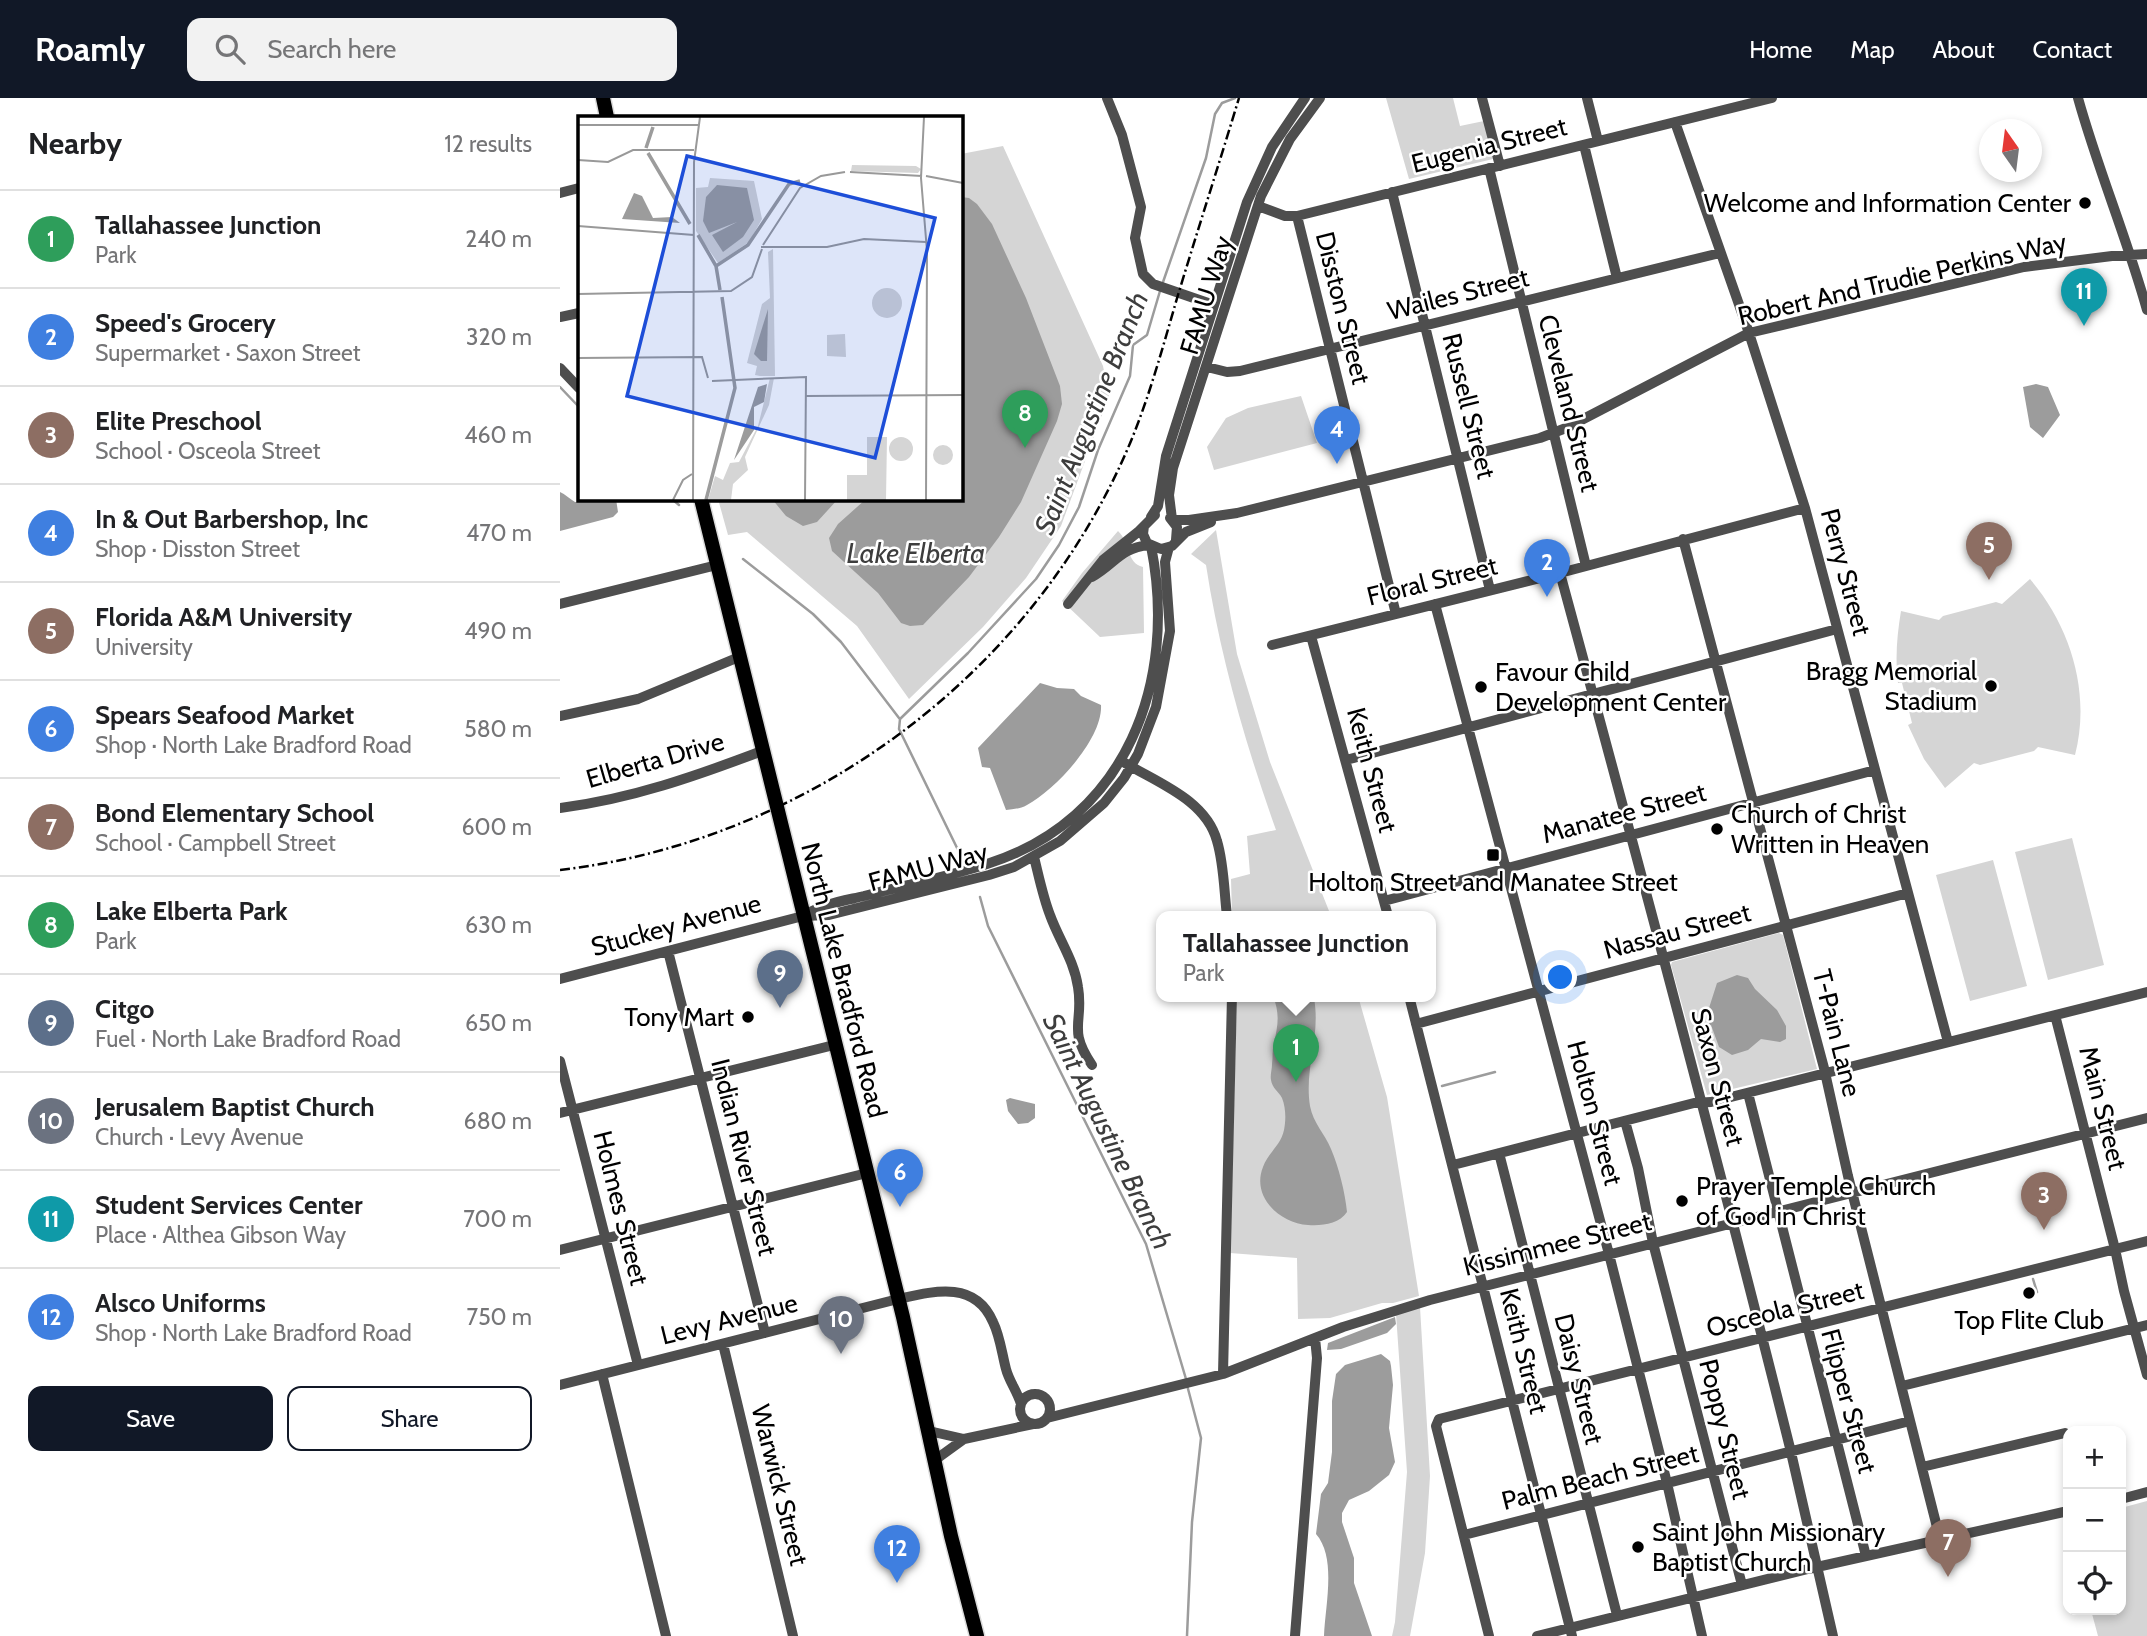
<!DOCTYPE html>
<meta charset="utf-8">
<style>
:root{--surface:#fff;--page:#f2f2f2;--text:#202124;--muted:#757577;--line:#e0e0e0;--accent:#111827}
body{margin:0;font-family:Cabin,sans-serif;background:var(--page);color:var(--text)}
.controls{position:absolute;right:21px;bottom:21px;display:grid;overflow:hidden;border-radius:14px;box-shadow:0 4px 10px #0003}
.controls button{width:63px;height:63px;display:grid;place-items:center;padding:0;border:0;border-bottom:2px solid var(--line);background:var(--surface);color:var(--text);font:35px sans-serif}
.compass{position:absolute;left:1419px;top:21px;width:63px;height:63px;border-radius:50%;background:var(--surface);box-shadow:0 4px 10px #0003;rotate:346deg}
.you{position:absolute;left:1001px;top:880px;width:24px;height:24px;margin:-18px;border:5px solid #fff;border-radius:50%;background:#1a73e8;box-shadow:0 0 0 10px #1a73e833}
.badge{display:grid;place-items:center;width:46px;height:46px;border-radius:50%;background:var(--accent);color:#fff;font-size:23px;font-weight:700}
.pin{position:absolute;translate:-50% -58px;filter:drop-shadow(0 2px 4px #0008)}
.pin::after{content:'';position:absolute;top:37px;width:24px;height:21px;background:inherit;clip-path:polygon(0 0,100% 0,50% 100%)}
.popup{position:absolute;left:596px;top:813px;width:280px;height:91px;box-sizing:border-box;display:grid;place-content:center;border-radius:14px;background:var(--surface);filter:drop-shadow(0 2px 5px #0005);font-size:23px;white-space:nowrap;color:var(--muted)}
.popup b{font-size:26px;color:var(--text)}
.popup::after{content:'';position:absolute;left:50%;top:100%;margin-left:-14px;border:14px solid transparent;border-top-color:var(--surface)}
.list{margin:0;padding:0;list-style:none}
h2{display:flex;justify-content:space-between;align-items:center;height:91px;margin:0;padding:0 28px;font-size:30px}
h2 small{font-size:23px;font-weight:400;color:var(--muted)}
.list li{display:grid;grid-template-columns:46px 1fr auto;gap:21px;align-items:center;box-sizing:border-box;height:98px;padding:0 28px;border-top:2px solid var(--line)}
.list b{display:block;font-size:26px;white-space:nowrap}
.list p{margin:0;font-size:23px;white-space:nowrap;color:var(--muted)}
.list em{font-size:23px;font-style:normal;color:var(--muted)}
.actions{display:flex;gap:14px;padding:21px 28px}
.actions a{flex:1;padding:16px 0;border:2px solid var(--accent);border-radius:14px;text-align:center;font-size:24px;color:var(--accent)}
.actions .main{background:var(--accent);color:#fff}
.icon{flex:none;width:38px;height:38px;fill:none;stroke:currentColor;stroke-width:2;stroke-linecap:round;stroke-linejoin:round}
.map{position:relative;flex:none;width:1587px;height:1538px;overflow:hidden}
header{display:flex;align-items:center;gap:42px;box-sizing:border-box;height:98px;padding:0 35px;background:var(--accent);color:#fff}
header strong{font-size:33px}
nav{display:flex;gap:38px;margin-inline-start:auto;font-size:24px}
.search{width:490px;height:63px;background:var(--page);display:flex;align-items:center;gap:18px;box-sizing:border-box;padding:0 24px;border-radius:14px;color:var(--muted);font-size:26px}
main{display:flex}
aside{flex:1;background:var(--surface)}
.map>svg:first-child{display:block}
.green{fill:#d5d5d5}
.water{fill:#9c9c9c}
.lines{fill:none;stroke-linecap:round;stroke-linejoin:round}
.stream{stroke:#9c9c9c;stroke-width:2.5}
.major-casing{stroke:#dbdbdb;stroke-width:17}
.minor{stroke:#4e4e4e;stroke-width:10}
.major{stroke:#000;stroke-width:14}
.rail{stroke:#000;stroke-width:2.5;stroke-dasharray:10 3.5 2 3.5;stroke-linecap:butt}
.poi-dot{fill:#000;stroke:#fff;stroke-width:2.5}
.labels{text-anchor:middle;stroke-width:5;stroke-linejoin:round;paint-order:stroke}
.street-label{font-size:26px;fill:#000;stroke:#fff}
.poi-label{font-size:26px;fill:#000;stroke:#fff;text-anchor:start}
.water-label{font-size:28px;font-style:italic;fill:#3d3d3d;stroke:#fff}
.inset-river{fill:none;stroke:#9c9c9c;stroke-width:3.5}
.inset-road{fill:none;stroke:#999;stroke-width:2}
.view{fill:#1d4ed8;fill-opacity:0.15;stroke:#1d4ed8;stroke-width:3.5}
.inset-edge{fill:none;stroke:#000;stroke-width:3.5}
</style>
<header>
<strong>Roamly</strong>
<div class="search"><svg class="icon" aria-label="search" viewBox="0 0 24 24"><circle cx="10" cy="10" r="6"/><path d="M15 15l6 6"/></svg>Search here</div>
<nav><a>Home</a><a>Map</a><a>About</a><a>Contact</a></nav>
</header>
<main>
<aside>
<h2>Nearby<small>12 results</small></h2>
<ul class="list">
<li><span class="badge" style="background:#2e9e5b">1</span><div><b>Tallahassee Junction</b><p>Park</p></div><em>240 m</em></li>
<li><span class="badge" style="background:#3f7fe0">2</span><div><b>Speed's Grocery</b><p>Supermarket · Saxon Street</p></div><em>320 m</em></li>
<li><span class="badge" style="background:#8d6e63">3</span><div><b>Elite Preschool</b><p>School · Osceola Street</p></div><em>460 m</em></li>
<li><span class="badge" style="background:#3f7fe0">4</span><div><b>In &amp; Out Barbershop, Inc</b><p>Shop · Disston Street</p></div><em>470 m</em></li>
<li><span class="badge" style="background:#8d6e63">5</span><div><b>Florida A&amp;M University</b><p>University</p></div><em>490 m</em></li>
<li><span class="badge" style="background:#3f7fe0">6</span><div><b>Spears Seafood Market</b><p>Shop · North Lake Bradford Road</p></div><em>580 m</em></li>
<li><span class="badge" style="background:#8d6e63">7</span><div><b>Bond Elementary School</b><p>School · Campbell Street</p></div><em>600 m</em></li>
<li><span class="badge" style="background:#2e9e5b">8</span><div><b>Lake Elberta Park</b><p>Park</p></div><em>630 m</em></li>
<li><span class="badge" style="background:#5c6f8a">9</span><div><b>Citgo</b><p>Fuel · North Lake Bradford Road</p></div><em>650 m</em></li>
<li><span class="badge" style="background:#6b7280">10</span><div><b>Jerusalem Baptist Church</b><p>Church · Levy Avenue</p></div><em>680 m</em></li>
<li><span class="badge" style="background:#0f9aa8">11</span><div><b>Student Services Center</b><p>Place · Althea Gibson Way</p></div><em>700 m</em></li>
<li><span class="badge" style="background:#3f7fe0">12</span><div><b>Alsco Uniforms</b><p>Shop · North Lake Bradford Road</p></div><em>750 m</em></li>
</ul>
<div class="actions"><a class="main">Save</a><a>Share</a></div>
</aside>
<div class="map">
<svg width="1587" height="1538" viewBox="0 0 1587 1538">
<rect width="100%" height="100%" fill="#fff"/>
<path class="green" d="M826,0H893L900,28L924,23L933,61L849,81Z
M443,48L543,268L549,298L501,428L466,480L423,529L349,601L297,528L187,434L168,437L158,401H401V56Z
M741,298L757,345L654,372L647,349L666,320L688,310Z
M656,432L677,556L710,664L771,818H672L671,781L690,776L687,738L716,732C685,645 660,558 646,467L631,456Z
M558,433C570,444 566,465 583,469L584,535L540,539L502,503L522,475Z
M1470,481C1511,529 1531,595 1515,657L1478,649L1474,653L1420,667L1414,665L1385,690L1364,661L1348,627L1352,625L1342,585H1338C1335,560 1337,537 1341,513L1379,522L1383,518L1436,504L1442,506Z
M1512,740L1544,867L1488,882L1455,754Z
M1433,762L1467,888L1410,903L1376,777Z
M1219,835L1223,837L1257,971L1147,997L1111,867L1112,864Z
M677,898H798L827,999L859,1198L833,1205H822L770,1220L738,1221L737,1160L670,1155Z
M860,1209L870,1378L865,1455L850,1538H832L835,1524L847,1374L836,1216Z
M1587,1403V1538H1538L1531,1512H1561V1410Z"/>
<path class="water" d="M401,99L409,100L417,106L432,126L466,200L500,288L502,306L497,323L461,404L439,439L409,479L363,527L350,528L341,525L318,495L272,453L269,440L278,426L306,401H401Z
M1476,286L1488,289L1500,317L1483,340L1470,329L1463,289Z
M0,394C5,396 10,401 15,404C18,405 48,401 56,401L58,414L53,419L0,433Z
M212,401H278L257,424L243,428L226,418Z
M480,585L497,590L514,591L521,598L541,607C543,641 495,692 467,707C460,711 453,711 446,712L430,670L422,669L418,650Z
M1177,877L1188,880L1195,891L1217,912L1226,928V941L1220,944L1201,941L1188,952L1172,957L1159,949L1151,927L1138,931L1137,929L1150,923L1149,910L1157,885Z
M713,898H753L754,900C761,939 744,970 750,1008C753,1025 765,1036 771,1051C779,1070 785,1094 787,1114C779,1126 762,1128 748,1127C720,1125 691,1099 703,1069C708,1055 721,1047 724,1032C726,1022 726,1010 722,1000C719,994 712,990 711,982C710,977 712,972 712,966C713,959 712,952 714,945C718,927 720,916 713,898Z
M450,1000L475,1006V1020L468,1025L458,1026L448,1013L446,1002Z
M835,1219L836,1226L827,1235L781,1251L767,1252L768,1245Z
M821,1256L830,1263L831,1268L833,1287L829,1330L835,1364L829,1377L809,1393L789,1402L782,1415V1424L794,1460V1485L812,1538H764C765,1508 777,1460 756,1436L761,1396L768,1385L772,1354V1303L776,1276L785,1267Z"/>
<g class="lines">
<path class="stream" d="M602,187L646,60L655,16L662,5L675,0
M0,289L19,309
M112,401L119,407
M183,461L253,516L281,544L339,620
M400,756L339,631L340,621L408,555L476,481L499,447L519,409L538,352L570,278L573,247L587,237L600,193
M420,799L428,828L586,1146L626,1281
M882,988L935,974
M1473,1181L1477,1194
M627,1538L632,1424L641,1340L627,1287"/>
<g class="major-casing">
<path id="major" d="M43,0L47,19
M141,401L343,1219L391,1438L417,1538"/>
</g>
<path class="minor" d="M547,0L562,37L581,109L575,140L583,176L593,186L654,207
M922,0L940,68
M1027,0L1038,43
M1518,0C1538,72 1567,140 1587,212
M1115,24L1189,235L1245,410L1388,944
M1024,47L1057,180
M929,70L1026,468
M832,94L930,492
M0,95L19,90
M698,108L725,118H737L1212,0
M737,118L836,516
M0,219L19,215
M647,269L667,274L680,273L1160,155
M0,270L19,290
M591,419L598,408L606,358L687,104L712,49L745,0
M610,420L617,429L616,442
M612,421L609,397L613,370L701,98L730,41L760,0
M613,422H629L677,415L980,340L1006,330L1189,235L1464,169L1552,158L1587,156
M584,428L583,436L587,445L601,451L612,448L626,434L651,424
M1123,441L1264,970L1288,1078L1380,1441
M1000,475C1079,766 1157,1057 1230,1350C1245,1413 1258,1475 1273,1538
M532,479C555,466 560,450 589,447
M0,506L157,467
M508,506L543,462L578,434L595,417
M875,506L1049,1156L1107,1385L1142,1538
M751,538L828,818
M712,547L1000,475L1245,410
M0,618L78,601L179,559
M786,662L1277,531
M565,665C598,685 646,702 657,743C664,766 664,793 667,818
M0,710C71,701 136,678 202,653
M474,759C479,779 483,799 490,817C499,842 514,862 518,889C524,924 507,931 532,967
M824,803L1315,672
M243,818L269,817L429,777L454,769L500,743L544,705L564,680L578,656L596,609L610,533L605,464L609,449
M108,853L205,1235
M0,881L243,818C262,806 283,803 304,798C345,787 387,779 427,766C567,722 618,583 591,448
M849,898L1012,1538
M1495,917L1555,1151L1564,1193L1587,1277
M856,926L1348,795
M0,963L78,1267
M1188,995L1306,1458
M0,1015L274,947
M1065,1023L1078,1070L1093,1145L1182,1487
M939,1055L1057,1517
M893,1067L1134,1005L1151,1004L1587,894
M0,1152L307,1075
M163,1246L233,1538
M42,1276L106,1538
M663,1276L672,898
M0,1287L338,1201C374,1193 415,1182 433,1224C440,1238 442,1256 446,1271C449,1283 457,1293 461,1306
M1342,1288L1587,1227
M460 1311a15 15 0 1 1 30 0a15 15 0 1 1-30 0Z
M487,1320L663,1276L783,1229L870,1202L1587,1020
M369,1333L404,1341
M375,1362L404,1341L473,1326
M1362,1369L1505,1335
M1561,1401L1587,1394
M904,1437L1350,1323
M735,1538L757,1260L755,1240
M929,1538L876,1328L879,1321L1587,1143
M977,1538L1248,1471L1508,1413"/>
<use href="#major" class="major"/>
<path class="rail" d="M0,772C247,743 470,578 568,350C589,301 603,248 618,197C638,131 659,66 679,0"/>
</g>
<g class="poi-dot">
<circle cx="1525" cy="105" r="7"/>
<circle cx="1431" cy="588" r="7"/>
<circle cx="921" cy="589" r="7"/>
<circle cx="1157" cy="731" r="7"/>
<rect x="926" y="750" width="14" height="14" rx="3.5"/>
<circle cx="188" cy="919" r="7"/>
<circle cx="1122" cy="1103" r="7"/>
<circle cx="1469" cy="1195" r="7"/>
<circle cx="1078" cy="1449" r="7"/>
</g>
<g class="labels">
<g class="street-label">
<text transform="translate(929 47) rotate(-14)" y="9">Eugenia Street</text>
<text transform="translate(1342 181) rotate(-13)" y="9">Robert And Trudie Perkins Way</text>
<text transform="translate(898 196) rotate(-14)" y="9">Wailes Street</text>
<text transform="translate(646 197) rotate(-73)" y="9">FAMU Way</text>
<text transform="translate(783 210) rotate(76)" y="9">Disston Street</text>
<text transform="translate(1009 305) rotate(76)" y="9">Cleveland Street</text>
<text transform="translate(909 308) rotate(76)" y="9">Russell Street</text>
<text transform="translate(1286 474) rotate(75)" y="9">Perry Street</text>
<text transform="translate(872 483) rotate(-14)" y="9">Floral Street</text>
<text transform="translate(95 662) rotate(-16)" y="9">Elberta Drive</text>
<text transform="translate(812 672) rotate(75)" y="9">Keith Street</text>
<text transform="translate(1064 715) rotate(-15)" y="9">Manatee Street</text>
<text transform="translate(368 769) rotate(-15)" y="9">FAMU Way</text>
<text transform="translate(116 827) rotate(-15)" y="9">Stuckey Avenue</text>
<text transform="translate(1117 833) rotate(-15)" y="9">Nassau Street</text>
<text transform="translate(284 882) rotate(76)" y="9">North Lake Bradford Road</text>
<text transform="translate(1277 935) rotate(76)" y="9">T-Pain Lane</text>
<text transform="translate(1158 979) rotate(75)" y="9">Saxon Street</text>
<text transform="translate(1543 1010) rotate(76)" y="9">Main Street</text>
<text transform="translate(1035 1015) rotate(75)" y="9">Holton Street</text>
<text transform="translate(184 1059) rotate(76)" y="9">Indian River Street</text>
<text transform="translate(61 1110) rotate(76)" y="9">Holmes Street</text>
<text transform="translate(997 1146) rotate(-14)" y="9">Kissimmee Street</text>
<text transform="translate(1225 1211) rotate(-14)" y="9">Osceola Street</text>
<text transform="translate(169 1221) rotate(-14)" y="9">Levy Avenue</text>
<text transform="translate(964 1253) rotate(76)" y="9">Keith Street</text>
<text transform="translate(1019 1281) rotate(76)" y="9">Daisy Street</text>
<text transform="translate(1289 1303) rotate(75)" y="9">Flipper Street</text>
<text transform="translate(1165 1331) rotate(76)" y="9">Poppy Street</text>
<text transform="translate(1040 1379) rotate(-14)" y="9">Palm Beach Street</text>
<text transform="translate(220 1387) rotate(76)" y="9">Warwick Street</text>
</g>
<g class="poi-label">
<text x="1511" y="114" text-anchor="end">Welcome and Information Center</text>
<text x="1417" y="582" text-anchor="end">Bragg Memorial<tspan x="1417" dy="30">Stadium</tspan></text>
<text x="935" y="583">Favour Child<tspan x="935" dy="30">Development Center</tspan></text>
<text x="1171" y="725">Church of Christ<tspan x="1171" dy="30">Written in Heaven</tspan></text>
<text x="933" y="793" text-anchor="middle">Holton Street and Manatee Street</text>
<text x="174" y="928" text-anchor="end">Tony Mart</text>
<text x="1136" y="1097">Prayer Temple Church<tspan x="1136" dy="30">of God in Christ</tspan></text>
<text x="1469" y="1231" text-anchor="middle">Top Flite Club</text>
<text x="1092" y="1443">Saint John Missionary<tspan x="1092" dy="30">Baptist Church</tspan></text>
</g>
<g class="water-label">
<text transform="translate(531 315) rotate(-68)" y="10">Saint Augustine Branch</text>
<text x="356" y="465">Lake Elberta</text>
<text transform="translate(548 1033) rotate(64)" y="10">Saint Augustine Branch</text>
</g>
</g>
<g transform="translate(18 18)">
<rect width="385" height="385" fill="#fff"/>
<path d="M274,49L338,50L343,53L340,57L273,55ZM132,62L176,65L184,103L171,126L140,147L118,115V72L130,71ZM195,133L197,260H182L177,259L179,250L169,247L184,188L192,182L190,136ZM294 187a15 15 0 1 1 30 0a15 15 0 1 1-30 0ZM267,218L268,241L249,240V219ZM192,262H196L191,289L167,341L170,354L155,368L153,384H130L137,360L145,364L152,347L161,346L180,310ZM289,321H309L308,384H269V359H289ZM311 333a12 12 0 1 1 24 0a12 12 0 1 1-24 0ZM355 339a10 10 0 1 1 20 0a10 10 0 1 1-20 0Z" fill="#d5d5d5"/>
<path d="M139,69L169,72L176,104L165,121L145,136L134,119L159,106L131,117L125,105L128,81ZM56,77L64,80L75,102L94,101L102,107L44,103ZM190,193L189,245H183L176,238ZM189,268L186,286L176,291V314L156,344L180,271Z" fill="#9c9c9c"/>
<path class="inset-river" d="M68,32L75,11M70,37L112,108M120,119L138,150M142,174L138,150L170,129L211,68L222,65M128,384L157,272L144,181"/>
<path class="inset-road" d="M346,1L343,62L349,135L348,384M0,9H121M0,44L30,46L55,34H116M272,56L344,60M348,60L385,67M0,110L116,119M185,129L222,72L243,60L267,56M199,131H183H249L286,123L348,126M0,178L153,175L174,161L184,133M0,242L124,241L130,262M134,265L228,261L227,384M228,280L385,279M95,384L105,364L114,358M115,384L116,46L122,1"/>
<path class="view" d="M109,40L357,102L297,342L49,280Z"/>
<rect width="385" height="385" class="inset-edge"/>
</g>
</svg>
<div class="controls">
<button>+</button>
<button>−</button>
<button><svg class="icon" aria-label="locate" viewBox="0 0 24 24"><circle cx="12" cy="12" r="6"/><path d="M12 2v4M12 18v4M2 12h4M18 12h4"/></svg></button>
</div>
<svg class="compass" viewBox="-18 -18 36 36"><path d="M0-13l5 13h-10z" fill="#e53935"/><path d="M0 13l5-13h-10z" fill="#757577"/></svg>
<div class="you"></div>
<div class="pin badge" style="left:736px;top:984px;background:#2e9e5b">1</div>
<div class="popup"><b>Tallahassee Junction</b>Park</div>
<div class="pin badge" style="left:987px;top:499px;background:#3f7fe0">2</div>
<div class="pin badge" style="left:1484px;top:1132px;background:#8d6e63">3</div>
<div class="pin badge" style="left:777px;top:366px;background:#3f7fe0">4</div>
<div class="pin badge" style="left:1429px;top:482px;background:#8d6e63">5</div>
<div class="pin badge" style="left:340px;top:1109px;background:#3f7fe0">6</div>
<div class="pin badge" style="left:1388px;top:1479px;background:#8d6e63">7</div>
<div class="pin badge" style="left:465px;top:350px;background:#2e9e5b">8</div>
<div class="pin badge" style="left:220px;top:910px;background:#5c6f8a">9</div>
<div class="pin badge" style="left:281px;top:1256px;background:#6b7280">10</div>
<div class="pin badge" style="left:1524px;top:228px;background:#0f9aa8">11</div>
<div class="pin badge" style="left:337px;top:1485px;background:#3f7fe0">12</div>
</div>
</main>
